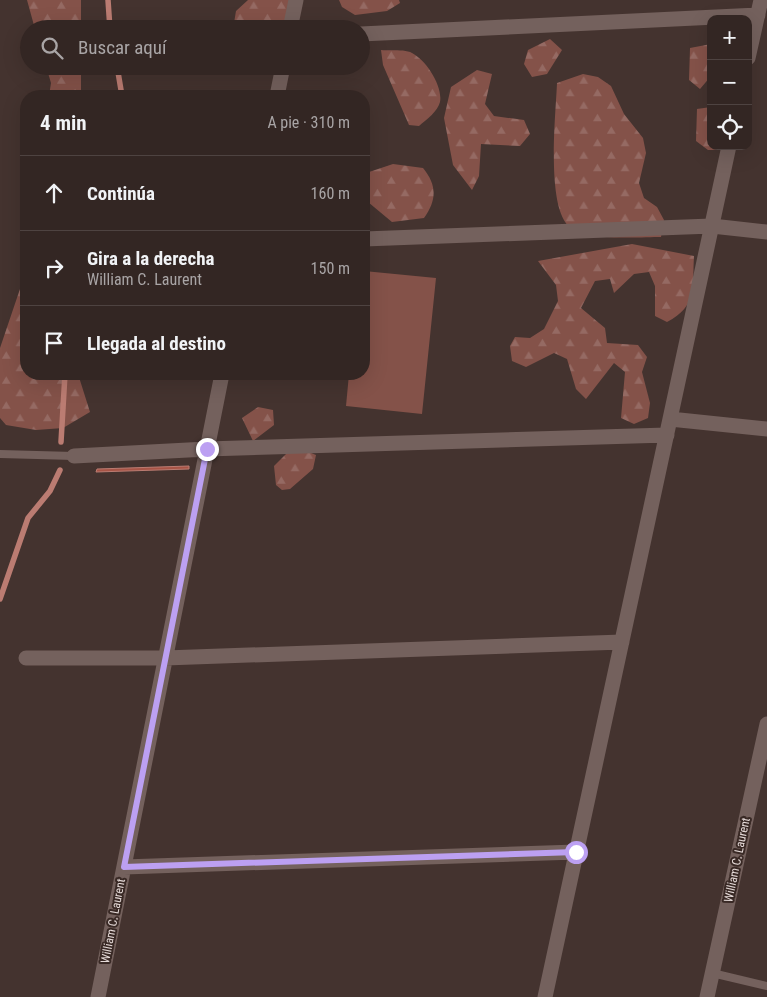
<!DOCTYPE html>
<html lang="es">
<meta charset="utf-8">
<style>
:root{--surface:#332623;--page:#3e3230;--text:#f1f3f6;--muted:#a9a5a6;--line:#4e4341}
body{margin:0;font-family:"Roboto Condensed",sans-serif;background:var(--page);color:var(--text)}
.controls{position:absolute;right:15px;top:15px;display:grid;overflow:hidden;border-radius:10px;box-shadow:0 5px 20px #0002}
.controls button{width:45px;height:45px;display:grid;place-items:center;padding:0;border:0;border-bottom:1px solid var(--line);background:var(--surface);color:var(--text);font:25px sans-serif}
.stop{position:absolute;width:15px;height:15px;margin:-11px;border:4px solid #bca0f2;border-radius:50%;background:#fff}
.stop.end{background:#bca0f2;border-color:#fff;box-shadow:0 1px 5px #0008}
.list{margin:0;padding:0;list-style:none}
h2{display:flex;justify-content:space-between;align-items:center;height:65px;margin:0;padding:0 20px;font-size:21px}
h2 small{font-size:16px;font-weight:400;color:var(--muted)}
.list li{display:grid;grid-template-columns:32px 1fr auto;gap:15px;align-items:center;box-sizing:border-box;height:75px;padding:0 20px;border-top:1px solid var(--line)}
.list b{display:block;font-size:19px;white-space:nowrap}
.list p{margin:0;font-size:16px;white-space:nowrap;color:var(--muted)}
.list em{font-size:16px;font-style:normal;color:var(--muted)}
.icon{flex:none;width:28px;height:28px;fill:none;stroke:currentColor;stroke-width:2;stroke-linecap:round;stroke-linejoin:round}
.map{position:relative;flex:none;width:767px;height:997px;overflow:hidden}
.search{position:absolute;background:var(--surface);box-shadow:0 5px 20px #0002;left:20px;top:20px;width:350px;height:55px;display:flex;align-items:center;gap:12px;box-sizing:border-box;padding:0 18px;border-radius:28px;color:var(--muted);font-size:19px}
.panel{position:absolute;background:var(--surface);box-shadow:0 5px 20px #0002;left:20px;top:90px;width:350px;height:290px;border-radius:20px}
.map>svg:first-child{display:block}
.green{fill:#845249}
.forest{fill:url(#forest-firs)}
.water{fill:#a85446;stroke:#bb7c72}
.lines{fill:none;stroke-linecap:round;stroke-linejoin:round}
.stream{stroke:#bb7c72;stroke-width:5.5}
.lane{stroke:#74615d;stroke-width:8}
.street{stroke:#74615d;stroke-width:15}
.route{stroke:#bca0f2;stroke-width:6}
.labels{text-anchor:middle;stroke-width:4;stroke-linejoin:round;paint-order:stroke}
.street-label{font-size:12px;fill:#e6dbd9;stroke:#392925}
</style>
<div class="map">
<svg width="767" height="997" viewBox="0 0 767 997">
<defs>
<pattern id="forest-firs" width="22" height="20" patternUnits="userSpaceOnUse" patternTransform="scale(1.25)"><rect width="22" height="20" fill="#845249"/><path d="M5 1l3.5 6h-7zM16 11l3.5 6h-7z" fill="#956a63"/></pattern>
</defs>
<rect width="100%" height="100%" fill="#44332f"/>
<path class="green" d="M364,271L436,278L422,414L346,406L349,374H364Z"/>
<path class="forest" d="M27,0H81V29H35Z
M248,0H303L292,29H233L236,11Z
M339,0H399L400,3L387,11L355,15L342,7Z
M550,39L562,50L547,74L532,77L524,64L528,50Z
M711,44V76L700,89L689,80L690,48Z
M381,50C390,51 405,49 412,53C426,60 443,86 440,102C438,111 426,120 419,126L409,125L383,65Z
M46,66H81V96H49L51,83Z
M477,70L492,74L485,104L494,116L524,120L530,134L520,146L481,144L479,176L472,190L453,165L444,118L451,87Z
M583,74L598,77L611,86L624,114L643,138L646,153L639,183L644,198L657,207L664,220L661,237C640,237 588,241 571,228C545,210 556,113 557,83Z
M711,107V146H726L725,150H708L696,141L697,109Z
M393,164L423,168C437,185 437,200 424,218L392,222L368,202L366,173Z
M632,244L694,256C692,287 698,306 667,322L655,316V286L649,272L634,274L614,293L610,279L595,281L581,308L605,328L607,343L638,345L647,357L642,372L650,403L648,418L634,424L621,418L625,372L614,363L586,399L576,389L567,359L554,353L526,367L512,361L510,346L515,337L530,338L544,329L558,301L556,285L538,261Z
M26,252V374H78L90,412L63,428L36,430L6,425L0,418V348L21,286Z
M258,407L273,410L274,425L253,441L242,418Z
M294,446L316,455L313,469L290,489L282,490L276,485L274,466Z"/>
<path class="water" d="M189,466V469L96,472L97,469Z"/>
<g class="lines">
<path class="stream" d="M108,0L110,29
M117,66L122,96
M61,442L65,374
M0,599L28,518L50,491L60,470"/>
<path class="lane" d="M0,454L74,456
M712,973L767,986"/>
<path class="street" d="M290,29L296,0
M361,34L758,15
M748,58L761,0
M277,96L283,66
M364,239L712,226L767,232
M670,419L767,429
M74,456L207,449L667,435
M26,658H165L622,642
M124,867L576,852
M98,997L222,374
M545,997L729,146
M707,997L767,724"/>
</g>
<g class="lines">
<path class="route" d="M207,449L124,867L576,852"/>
</g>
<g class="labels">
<g class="street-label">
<text transform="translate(737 860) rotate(-78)" y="4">William C. Laurent</text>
<text transform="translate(113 921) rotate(-79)" y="4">William C. Laurent</text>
</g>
</g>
</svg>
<div class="controls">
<button>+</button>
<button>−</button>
<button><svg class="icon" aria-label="locate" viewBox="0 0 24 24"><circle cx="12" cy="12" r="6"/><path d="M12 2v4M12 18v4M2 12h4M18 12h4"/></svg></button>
</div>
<div class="stop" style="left:576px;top:852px"></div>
<div class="stop end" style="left:207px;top:449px"></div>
<div class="search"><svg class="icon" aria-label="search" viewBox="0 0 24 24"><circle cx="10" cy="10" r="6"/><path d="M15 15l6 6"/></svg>Buscar aquí</div>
<section class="panel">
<h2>4 min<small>A pie · 310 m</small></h2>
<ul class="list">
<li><svg class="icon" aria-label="ahead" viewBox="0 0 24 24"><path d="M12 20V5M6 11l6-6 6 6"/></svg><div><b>Continúa</b></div><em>160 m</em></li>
<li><svg class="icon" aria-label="right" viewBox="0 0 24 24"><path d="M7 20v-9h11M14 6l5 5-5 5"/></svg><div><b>Gira a la derecha</b><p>William C. Laurent</p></div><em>150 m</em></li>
<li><svg class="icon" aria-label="arrive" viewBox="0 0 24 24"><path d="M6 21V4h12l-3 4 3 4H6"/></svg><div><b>Llegada al destino</b></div></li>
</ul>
</section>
</div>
